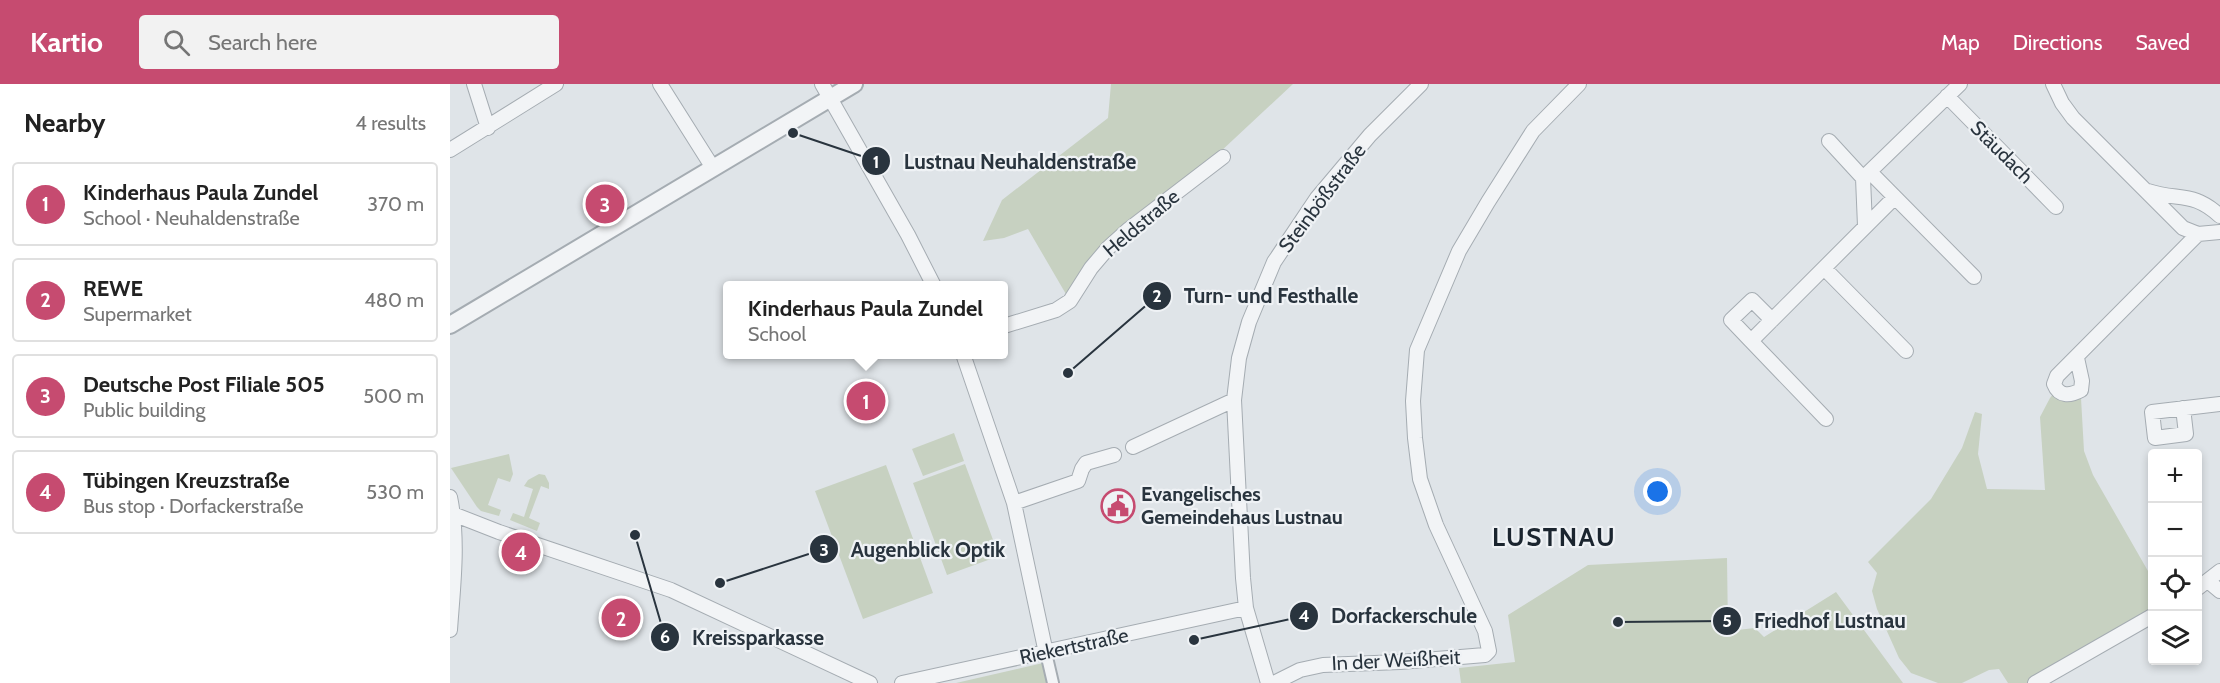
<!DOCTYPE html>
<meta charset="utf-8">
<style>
:root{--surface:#fff;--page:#f2f2f2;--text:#222;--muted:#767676;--line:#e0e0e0;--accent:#c64b70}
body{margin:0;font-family:Cabin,sans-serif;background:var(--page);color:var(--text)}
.controls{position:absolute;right:18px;bottom:18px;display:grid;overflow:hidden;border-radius:6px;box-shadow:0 3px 9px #0003}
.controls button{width:54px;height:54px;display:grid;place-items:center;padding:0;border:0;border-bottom:2px solid var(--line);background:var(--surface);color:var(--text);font:30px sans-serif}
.you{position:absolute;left:1208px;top:408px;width:21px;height:21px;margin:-15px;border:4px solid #fff;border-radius:50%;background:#1a73e8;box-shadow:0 0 0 9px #1a73e833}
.badge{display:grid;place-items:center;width:39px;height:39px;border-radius:50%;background:var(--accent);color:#fff;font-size:20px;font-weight:700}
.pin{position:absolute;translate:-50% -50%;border:3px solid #fff;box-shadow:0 2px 6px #0006}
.popup{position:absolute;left:273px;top:197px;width:285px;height:78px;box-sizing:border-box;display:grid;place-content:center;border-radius:6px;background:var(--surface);filter:drop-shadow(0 2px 4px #0005);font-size:20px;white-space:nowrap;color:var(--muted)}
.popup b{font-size:22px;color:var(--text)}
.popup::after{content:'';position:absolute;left:50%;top:100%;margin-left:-12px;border:12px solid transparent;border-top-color:var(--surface)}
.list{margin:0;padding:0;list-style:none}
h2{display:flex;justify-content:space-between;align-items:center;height:78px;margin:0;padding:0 24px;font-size:26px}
h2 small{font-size:20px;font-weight:400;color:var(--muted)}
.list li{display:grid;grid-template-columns:39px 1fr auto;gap:18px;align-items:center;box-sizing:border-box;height:84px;margin:0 12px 12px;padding:0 12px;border:2px solid var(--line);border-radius:6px}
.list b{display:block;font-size:22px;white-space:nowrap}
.list p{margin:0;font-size:20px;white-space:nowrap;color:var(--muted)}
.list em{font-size:20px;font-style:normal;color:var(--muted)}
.icon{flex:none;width:33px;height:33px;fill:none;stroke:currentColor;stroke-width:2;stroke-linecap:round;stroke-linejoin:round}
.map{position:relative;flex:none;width:1770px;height:599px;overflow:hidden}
header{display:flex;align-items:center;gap:36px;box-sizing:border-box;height:84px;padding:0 30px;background:var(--accent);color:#fff}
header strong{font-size:28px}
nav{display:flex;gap:33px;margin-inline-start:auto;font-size:21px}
.search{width:420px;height:54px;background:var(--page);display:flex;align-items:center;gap:15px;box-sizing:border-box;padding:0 21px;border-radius:6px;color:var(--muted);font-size:22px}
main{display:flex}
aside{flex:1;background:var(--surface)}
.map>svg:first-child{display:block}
.green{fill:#c7d1c1}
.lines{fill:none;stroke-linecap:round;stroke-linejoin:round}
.pedestrian-casing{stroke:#a5acb2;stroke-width:14}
.minor-casing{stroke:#a5acb2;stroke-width:16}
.tertiary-casing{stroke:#a5acb2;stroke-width:20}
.pedestrian{stroke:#f2f4f6;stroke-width:10}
.minor{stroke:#f2f4f6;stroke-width:14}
.tertiary{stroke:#f2f4f6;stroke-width:16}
.labels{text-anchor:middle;stroke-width:4.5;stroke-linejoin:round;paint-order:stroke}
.street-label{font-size:20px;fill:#29343e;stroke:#eff2f5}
.poi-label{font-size:20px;font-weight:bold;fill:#29343e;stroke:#eff2f5;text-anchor:start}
.district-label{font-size:26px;font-weight:bold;letter-spacing:1.5px;fill:#1b252f;stroke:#eff2f5}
.leader{fill:none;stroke:#29343e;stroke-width:2}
.callout-dot{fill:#29343e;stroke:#eff2f5;stroke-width:2}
.mark-label{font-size:18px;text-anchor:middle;font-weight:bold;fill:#fff}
.callout-label{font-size:21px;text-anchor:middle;font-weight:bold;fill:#29343e;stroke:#eff2f5;stroke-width:4.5;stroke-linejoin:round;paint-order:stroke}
</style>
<header>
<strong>Kartio</strong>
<div class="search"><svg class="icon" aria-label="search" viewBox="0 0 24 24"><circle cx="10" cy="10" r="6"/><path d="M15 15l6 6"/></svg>Search here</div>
<nav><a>Map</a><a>Directions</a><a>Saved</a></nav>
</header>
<main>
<aside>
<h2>Nearby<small>4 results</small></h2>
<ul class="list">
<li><span class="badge">1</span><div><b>Kinderhaus Paula Zundel</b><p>School · Neuhaldenstraße</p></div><em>370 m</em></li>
<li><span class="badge">2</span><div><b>REWE</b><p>Supermarket</p></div><em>480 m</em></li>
<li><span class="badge">3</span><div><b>Deutsche Post Filiale 505</b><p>Public building</p></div><em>500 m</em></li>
<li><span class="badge">4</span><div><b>Tübingen Kreuzstraße</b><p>Bus stop · Dorfackerstraße</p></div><em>530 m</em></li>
</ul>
</aside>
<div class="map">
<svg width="1770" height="599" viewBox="0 0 1770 599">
<rect width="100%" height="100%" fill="#dfe4e8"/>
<path class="green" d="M661,0H843L769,69L679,145L620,217L578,145L554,154L533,157L552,116L658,34Z
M1606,306L1625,310L1631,314L1634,367L1643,391L1702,494V532L1585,599H1558L1549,585L1539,586L1512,599H1488L1461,589L1449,574L1427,525L1422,507L1427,489L1418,478L1481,415L1512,364L1525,328L1532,330L1528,370L1537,405L1595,406L1590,333L1600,314Z
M504,349L514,377L473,392L462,365Z
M59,370L63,390L60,398L48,394L38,421L51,426L49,432L31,427L27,423L1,384Z
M515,380L549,472L497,491L463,399Z
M436,381L483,509L413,535L365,407Z
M89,390L95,391L99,399V405L91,402L79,434L90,439L87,447L60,436L63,429L74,433L83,405L74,402L78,396Z
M1277,474L1278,547L1305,544L1314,553L1386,508L1453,599H1011L1009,584L1065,578L1058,531L1138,481Z
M593,579L597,599H506Z"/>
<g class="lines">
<g class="pedestrian-casing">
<path id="pedestrian" d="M596,569L603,599"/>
</g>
<g class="minor-casing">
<path id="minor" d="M24,0L38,44
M210,0L263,84
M372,0L458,151L484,202
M1603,0L1612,19L1623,34L1733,144L1748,150L1770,148
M1497,12L1606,123
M1379,57L1413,94
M0,66L106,0
M1420,88L1524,193
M1698,107C1729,117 1743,107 1770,132
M1415,142L1413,94L1510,0
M1374,184L1456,267
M554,242L606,226L620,217L641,184L658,164L679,145L773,73
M1301,257L1281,236L1302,216L1322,236
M513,270L564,419L596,569
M1627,274L1632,297L1631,306C1620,312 1609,313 1604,300L1607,292L1748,150
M1733,324L1736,350L1705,354L1702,328L1770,320
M1376,335L1301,257L1444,114
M683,363L784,316
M0,413C9,457 3,502 0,546
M564,419L628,397L632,385L636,379L664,371
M3,430L49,448L221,506L420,599
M1758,497L1770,507
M1748,504L1770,487
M452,599L796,524
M818,599L796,524L793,494L784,316L789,274L799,238L824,178L867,114L920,51L971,0
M824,599L850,586L873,581L950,578L1035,571L1039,567L1035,547L986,441L970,395L965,354L963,317L967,266L1009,167L1038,118L1083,47L1129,0
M1585,599L1702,532"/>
</g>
<g class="tertiary-casing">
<path id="tertiary" d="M0,241L404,0"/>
</g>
<use href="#pedestrian" class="pedestrian"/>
<use href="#minor" class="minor"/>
<use href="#tertiary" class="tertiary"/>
</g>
<defs>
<g id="civic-ring" transform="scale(1.725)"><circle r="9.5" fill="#eff2f5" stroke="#c64b70" stroke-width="1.5"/><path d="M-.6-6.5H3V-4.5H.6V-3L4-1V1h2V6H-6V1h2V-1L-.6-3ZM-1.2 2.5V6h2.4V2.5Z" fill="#c64b70"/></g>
</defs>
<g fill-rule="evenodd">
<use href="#civic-ring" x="668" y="422"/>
</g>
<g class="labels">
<g class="street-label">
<text transform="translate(1552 68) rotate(45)" y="7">Stäudach</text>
<text transform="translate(872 114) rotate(-53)" y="7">Steinbößstraße</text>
<text transform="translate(691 139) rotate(-40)" y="7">Heldstraße</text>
<text transform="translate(624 562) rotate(-12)" y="7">Riekertstraße</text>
<text transform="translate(946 576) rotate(-3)" y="7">In der Weißheit</text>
</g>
<g class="poi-label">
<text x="691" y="417">Evangelisches<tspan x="691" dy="23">Gemeindehaus Lustnau</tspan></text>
</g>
<g class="district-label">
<text x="1104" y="462">LUSTNAU</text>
</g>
</g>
<path class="leader" d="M343 49L426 77M618 289L707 212M270 499L374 465M744 556L854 532M1168 538L1277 537M185 451L215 553"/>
<g class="callout-dot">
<circle cx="343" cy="49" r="6"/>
<circle cx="618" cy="289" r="6"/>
<circle cx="270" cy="499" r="6"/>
<circle cx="744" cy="556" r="6"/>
<circle cx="1168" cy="538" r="6"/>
<circle cx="185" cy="451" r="6"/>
<circle cx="426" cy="77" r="15"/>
<circle cx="707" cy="212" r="15"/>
<circle cx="374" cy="465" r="15"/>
<circle cx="854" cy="532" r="15"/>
<circle cx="1277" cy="537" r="15"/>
<circle cx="215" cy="553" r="15"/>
</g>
<g class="mark-label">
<text x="426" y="84">1</text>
<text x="707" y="218">2</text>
<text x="374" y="472">3</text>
<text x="854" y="538">4</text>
<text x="1277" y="543">5</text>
<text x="215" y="559">6</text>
</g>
<g class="callout-label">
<text x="570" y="85">Lustnau Neuhaldenstraße</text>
<text x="821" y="219">Turn- und Festhalle</text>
<text x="478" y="473">Augenblick Optik</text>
<text x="954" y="539">Dorfackerschule</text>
<text x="1380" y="544">Friedhof Lustnau</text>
<text x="308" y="561">Kreissparkasse</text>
</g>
</svg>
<div class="controls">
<button>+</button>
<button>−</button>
<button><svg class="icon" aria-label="locate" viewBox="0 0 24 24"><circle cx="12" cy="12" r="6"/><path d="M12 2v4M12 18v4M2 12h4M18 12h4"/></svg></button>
<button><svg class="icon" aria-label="layers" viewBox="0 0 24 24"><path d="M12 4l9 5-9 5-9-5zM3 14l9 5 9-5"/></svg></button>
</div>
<div class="you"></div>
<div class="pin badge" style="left:416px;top:317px">1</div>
<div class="popup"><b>Kinderhaus Paula Zundel</b>School</div>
<div class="pin badge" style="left:171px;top:534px">2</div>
<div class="pin badge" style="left:155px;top:120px">3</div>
<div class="pin badge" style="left:71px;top:468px">4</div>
</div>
</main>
